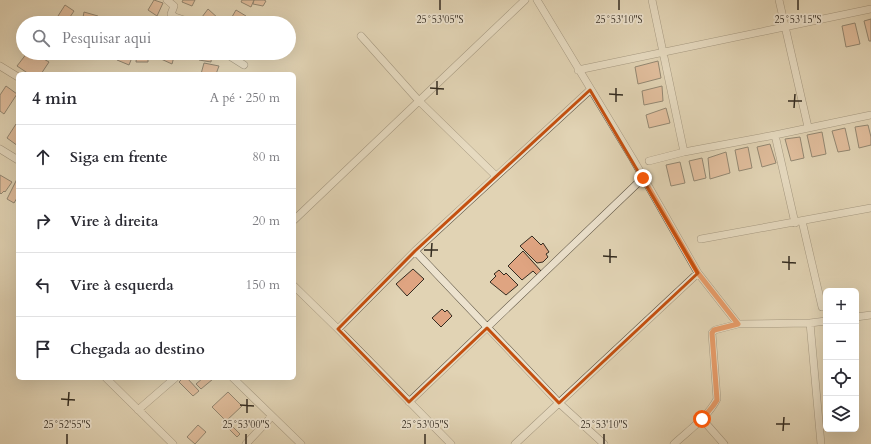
<!DOCTYPE html>
<html lang="pt">
<meta charset="utf-8">
<style>
:root{--surface:#fff;--page:#f7f7f7;--text:#2b2b33;--muted:#7c7c81;--line:#e1e1e2}
body{margin:0;font-family:Cardo,serif;background:var(--page);color:var(--text)}
.controls{position:absolute;right:12px;bottom:12px;display:grid;overflow:hidden;border-radius:6px;box-shadow:0 4px 16px #0002}
.controls button{width:36px;height:36px;display:grid;place-items:center;padding:0;border:0;border-bottom:1px solid var(--line);background:var(--surface);color:var(--text);font:20px sans-serif}
.stop{position:absolute;width:12px;height:12px;margin:-9px;border:3px solid #ea580c;border-radius:50%;background:#fff}
.stop.end{background:#ea580c;border-color:#fff;box-shadow:0 1px 4px #0008}
.list{margin:0;padding:0;list-style:none}
h2{display:flex;justify-content:space-between;align-items:center;height:52px;margin:0;padding:0 16px;font-size:17px}
h2 small{font-size:13px;font-weight:400;color:var(--muted)}
.list li{display:grid;grid-template-columns:26px 1fr auto;gap:12px;align-items:center;box-sizing:border-box;height:64px;padding:0 16px;border-top:1px solid var(--line)}
.list b{display:block;font-size:15px;white-space:nowrap}
.list em{font-size:13px;font-style:normal;color:var(--muted)}
.icon{flex:none;width:22px;height:22px;fill:none;stroke:currentColor;stroke-width:2;stroke-linecap:round;stroke-linejoin:round}
.map{position:relative;flex:none;width:871px;height:444px;overflow:hidden}
.search{position:absolute;background:var(--surface);box-shadow:0 4px 16px #0002;left:16px;top:16px;width:280px;height:44px;display:flex;align-items:center;gap:10px;box-sizing:border-box;padding:0 14px;border-radius:22px;color:var(--muted);font-size:15px}
.panel{position:absolute;background:var(--surface);box-shadow:0 4px 16px #0002;left:16px;top:72px;width:280px;height:308px;border-radius:6px}
.map>svg:first-child{display:block}
.building{fill:#dfa481;stroke:#332b20}
.lines{fill:none;stroke-linecap:round;stroke-linejoin:round}
.street-casing{stroke:#5e5545;stroke-width:8}
.street{stroke:#ece2ce;stroke-width:7}
.route{stroke:#ea580c;stroke-width:5}
.marked{fill:none;stroke:#c45010;stroke-width:3;stroke-linejoin:round}
.ticks{fill:none;stroke:#332b20;stroke-width:1.5}
.ticks-label{font-size:10px;text-anchor:middle;fill:#332b20;stroke:#ece2ce;stroke-width:3.5;stroke-linejoin:round;paint-order:stroke}
</style>
<div class="map">
<svg width="871" height="444" viewBox="0 0 871 444">
<rect width="100%" height="100%" fill="#e1d3b4"/>
<filter id="stains"><feTurbulence type="fractalNoise" baseFrequency=".005" numOctaves="4"/><feColorMatrix values="0 0 0 0 .2 0 0 0 0 .09 0 0 0 0 .02 0 0 0 .5 -.17"/></filter>
<radialGradient id="worn" r=".72"><stop offset=".6" stop-color="#630" stop-opacity="0"/><stop offset="1" stop-color="#630" stop-opacity=".3"/></radialGradient>
<path class="building" d="M154,0L163,3L157,16L148,10Z
M183,0H195L192,6L182,2Z
M242,0H254L251,7L241,2Z
M254,0H264L266,1L263,6L253,4Z
M65,5L74,11L66,23L58,16Z
M208,9L219,19L216,23H202L199,21Z
M236,10L246,16L241,23L229,22Z
M84,12L98,16L97,23H82Z
M871,19V41H869L864,21Z
M855,23L860,44L846,47L842,26Z
M27,53H33L49,62L41,74H29L17,66Z
M120,53H133V55L129,65L117,60Z
M137,53H148V62H136Z
M162,53H175L172,64L161,59Z
M200,53H212L211,62L199,60Z
M658,61L661,78L638,84L635,67Z
M204,63L219,66L216,74H201Z
M6,86L17,94L4,114L0,111V95Z
M662,86L663,101L644,105L642,91Z
M666,108L670,123L649,128L646,115Z
M16,124L18,126V146L7,138Z
M868,125L871,137V145L859,148L855,127Z
M845,128L850,150L838,152L832,131Z
M822,132L826,154L812,157L807,135Z
M800,137L804,158L791,161L785,139Z
M770,144L776,163L762,167L757,147Z
M748,147L752,168L739,171L735,150Z
M726,152L730,173L710,179L708,158Z
M702,158L706,178L694,181L689,161Z
M680,162L685,183L671,186L666,165Z
M0,175L12,182L5,192L4,191L1,194L0,193Z
M18,177V199L17,198L14,203L7,199Z
M532,236L541,245L543,243L549,252L546,254L548,257L543,262L537,263L520,246Z
M523,251L541,271L537,275L533,271L522,280L508,266Z
M413,269L424,279L407,296L396,284Z
M499,270L504,275L506,273L518,285L506,295L490,282L496,276L494,274Z
M442,309L445,312L447,310L452,316L441,327L432,318Z
M183,378H187L199,391L193,396L179,382Z
M203,378L213,379L201,389L196,384Z
M228,392L242,406L226,421L212,407Z
M198,425L206,432L195,444L187,437Z
M232,426L240,434L237,437L229,429Z"/>
<g class="lines">
<g class="street-casing">
<path id="street" d="M167,0L174,6L171,14L175,17L193,23
M537,0L633,159L698,273L738,324L810,323L826,321
M652,0L684,152
M779,0L808,127
M361,36L419,101L496,176
M225,53L244,65
M0,66L18,77
M578,70L871,9
M775,135L795,223
M0,149L18,160
M649,161L684,152L775,135L871,115
M294,220L525,0
M802,221L822,307
M701,239L871,208
M415,251L559,403L604,444
M294,286L338,329L451,444
M856,317L871,315
M810,323L821,444
M338,329L415,251L590,90
M106,378L173,444
M233,378L301,444
M409,402L643,178
M138,410L175,378
M702,419L724,444
M246,444L272,416
M515,444L698,273
M674,444C688,431 708,417 717,399L712,333L715,330L738,324"/>
</g>
<use href="#street" class="street"/>
</g>
<g class="lines">
<path class="route" d="M643,178L698,273L738,324L714,330L712,333L717,400L713,406L702,419"/>
</g>
<path d="M0 0H871V444H0ZM590,90L698,273L559,403L487,328L409,402L338,329L415,251Z" fill="#e1d3b4" fill-opacity=".55" fill-rule="evenodd"/>
<path class="marked" d="M590,90L698,273L559,403L487,328L409,402L338,329L415,251Z"/>
<path class="ticks" d="M440,10V0M619,10V0M798,10V0M430,88L444,89M609,94L623,95M437,95V81M788,101H802M616,102V88M794,108L795,94M424,250H438M603,256L617,257M431,257L432,243M782,262L796,263M610,263V249M789,270V256M61,399L75,400M240,405L254,406M68,406L69,392M247,413V399M776,424H790M783,431L784,417M67,444V434M246,444V434M425,444V434M604,444V434"/>
<g class="ticks-label">
<text x="440" y="23">25°53'05"S</text>
<text x="619" y="23">25°53'10"S</text>
<text x="798" y="23">25°53'15"S</text>
<text x="67" y="428">25°52'55"S</text>
<text x="246" y="428">25°53'00"S</text>
<text x="425" y="428">25°53'05"S</text>
<text x="604" y="428">25°53'10"S</text>
</g>
<rect width="100%" height="100%" filter="url(#stains)"/>
<rect width="100%" height="100%" fill="url(#worn)"/>
</svg>
<div class="controls">
<button>+</button>
<button>−</button>
<button><svg class="icon" aria-label="locate" viewBox="0 0 24 24"><circle cx="12" cy="12" r="6"/><path d="M12 2v4M12 18v4M2 12h4M18 12h4"/></svg></button>
<button><svg class="icon" aria-label="layers" viewBox="0 0 24 24"><path d="M12 4l9 5-9 5-9-5zM3 14l9 5 9-5"/></svg></button>
</div>
<div class="stop" style="left:702px;top:419px"></div>
<div class="stop end" style="left:643px;top:178px"></div>
<div class="search"><svg class="icon" aria-label="search" viewBox="0 0 24 24"><circle cx="10" cy="10" r="6"/><path d="M15 15l6 6"/></svg>Pesquisar aqui</div>
<section class="panel">
<h2>4 min<small>A pé · 250 m</small></h2>
<ul class="list">
<li><svg class="icon" aria-label="ahead" viewBox="0 0 24 24"><path d="M12 20V5M6 11l6-6 6 6"/></svg><div><b>Siga em frente</b></div><em>80 m</em></li>
<li><svg class="icon" aria-label="right" viewBox="0 0 24 24"><path d="M7 20v-9h11M14 6l5 5-5 5"/></svg><div><b>Vire à direita</b></div><em>20 m</em></li>
<li><svg class="icon" aria-label="left" viewBox="0 0 24 24"><path d="M17 20v-9H6M10 6l-5 5 5 5"/></svg><div><b>Vire à esquerda</b></div><em>150 m</em></li>
<li><svg class="icon" aria-label="arrive" viewBox="0 0 24 24"><path d="M6 21V4h12l-3 4 3 4H6"/></svg><div><b>Chegada ao destino</b></div></li>
</ul>
</section>
</div>
